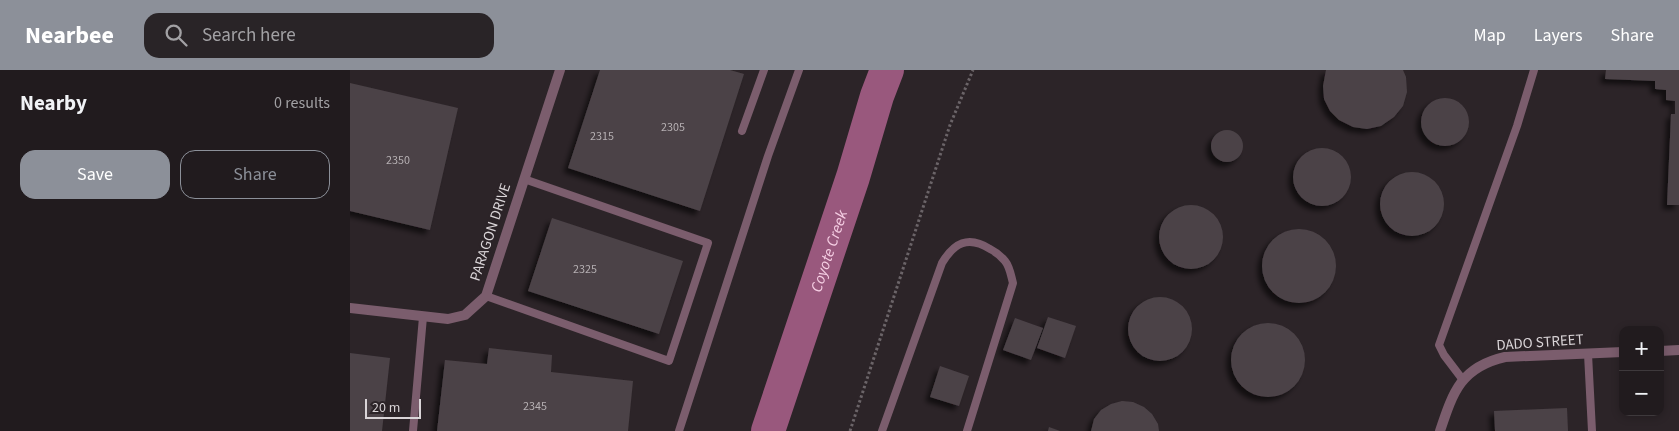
<!DOCTYPE html>
<meta charset="utf-8">
<style>
:root{--surface:#211b1e;--page:#292427;--text:#f1f3f6;--muted:#a2a1a4;--line:#3e393c;--accent:#8c9099}
body{margin:0;font-family:"Source Sans 3",sans-serif;background:var(--page);color:var(--text)}
.controls{position:absolute;right:15px;bottom:15px;display:grid;overflow:hidden;border-radius:10px;box-shadow:0 2px 8px #0003}
.controls button{width:45px;height:45px;display:grid;place-items:center;padding:0;border:0;border-bottom:1px solid var(--line);background:var(--surface);color:var(--text);font:25px sans-serif}
.scale{position:absolute;left:15px;bottom:12px;width:56px;box-sizing:border-box;padding-left:5px;border:2px solid #d9d4d7;border-top:0;font-size:14px;line-height:18px;white-space:nowrap;color:#d9d4d7;-webkit-text-stroke:4px #2c2428;paint-order:stroke}
.list{margin:0;padding:0;list-style:none}
h2{display:flex;justify-content:space-between;align-items:center;height:65px;margin:0;padding:0 20px;font-size:21px}
h2 small{font-size:16px;font-weight:400;color:var(--muted)}
.actions{display:flex;gap:10px;padding:15px 20px}
.actions a{flex:1;padding:11px 0;border:1px solid var(--accent);border-radius:15px;text-align:center;font-size:18px;color:var(--accent)}
.actions .main{background:var(--accent);color:#fff}
.icon{flex:none;width:28px;height:28px;fill:none;stroke:currentColor;stroke-width:2;stroke-linecap:round;stroke-linejoin:round}
.map{position:relative;flex:none;width:1329px;height:361px;overflow:hidden}
header{display:flex;align-items:center;gap:30px;box-sizing:border-box;height:70px;padding:0 25px;background:var(--accent);color:#fff}
header strong{font-size:24px}
nav{display:flex;gap:28px;margin-inline-start:auto;font-size:18px}
.search{width:350px;height:45px;background:var(--page);display:flex;align-items:center;gap:12px;box-sizing:border-box;padding:0 18px;border-radius:15px;color:var(--muted);font-size:19px}
main{display:flex}
aside{flex:1;background:var(--surface)}
.map>svg:first-child{display:block}
.lines{fill:none;stroke-linecap:round;stroke-linejoin:round}
.river{stroke:#99587d;stroke-width:34}
.building{fill:#4b4247;filter:url(#shadow)}
.path{stroke:#6b6468;stroke-width:3;stroke-dasharray:2.5 2.5;stroke-linecap:butt}
.service{stroke:#7b5d6d;stroke-width:8}
.minor{stroke:#7b5d6d;stroke-width:10}
.tertiary{stroke:#7b5d6d;stroke-width:10}
.labels{text-anchor:middle;stroke-width:4;stroke-linejoin:round;paint-order:stroke}
.number-label{font-size:12px;fill:#b6b0b3}
.street-label{font-size:15px;fill:#d9d4d7;stroke:#2c2428}
.water-label{font-size:16px;font-style:italic;fill:#f6cfe4;stroke:#2c2428}
</style>
<header>
<strong>Nearbee</strong>
<div class="search"><svg class="icon" aria-label="search" viewBox="0 0 24 24"><circle cx="10" cy="10" r="6"/><path d="M15 15l6 6"/></svg>Search here</div>
<nav><a>Map</a><a>Layers</a><a>Share</a></nav>
</header>
<main>
<aside>
<h2>Nearby<small>0 results</small></h2>
<ul class="list">
</ul>
<div class="actions"><a class="main">Save</a><a>Share</a></div>
</aside>
<div class="map">
<svg width="1329" height="361" viewBox="0 0 1329 361">
<defs>
<filter id="shadow"><feDropShadow dx="-4.5" dy="4.5" stdDeviation="2.5" flood-color="#0009"/></filter>
</defs>
<rect width="100%" height="100%" fill="#2c2428"/>
<g class="lines">
<path class="river" id="s1" d="M418,361L503,107L527,26L537,0"/>
</g>
<path class="building" d="M250,0H380L394,4L350,141L218,98Z
M976,0H1053L1056,7L1057,22L1053,36L1044,47L1031,56L1017,59L1003,57L989,50L980,41L974,29L973,16Z
M1256,0H1329V135H1317L1321,44H1325V31L1316,30V20L1305,19V11L1255,9Z
M0,13L108,38L80,160L0,141Z
M1071 52a24 24 0 1 1 48 0a24 24 0 1 1-48 0Z
M861 76a16 16 0 1 1 32 0a16 16 0 1 1-32 0Z
M943 107a29 29 0 1 1 58 0a29 29 0 1 1-58 0Z
M1030 134a32 32 0 1 1 64 0a32 32 0 1 1-64 0Z
M809 167a32 32 0 1 1 64 0a32 32 0 1 1-64 0Z
M202,148L333,191L309,264L178,221Z
M912 196a37 37 0 1 1 74 0a37 37 0 1 1-74 0Z
M778 259a32 32 0 1 1 64 0a32 32 0 1 1-64 0Z
M698,247L726,256L715,288L687,278Z
M665,248L693,258L681,290L653,280Z
M881 290a37 37 0 1 1 74 0a37 37 0 1 1-74 0Z
M139,278L202,285L201,302L283,311L278,361H87L95,290L137,294Z
M0,283L40,288L32,361H0Z
M590,296L619,306L609,336L580,327Z
M772,331L783,332L794,337L802,344L808,354L809,361H741L744,349L751,340L761,334Z
M1217,338L1218,361H1145L1144,341Z
M699,357L710,361H698Z"/>
<g class="lines">
<path class="path" d="M500,361L600,55L623,0"/>
<path class="service" d="M392,61L414,0
M136,226L319,291L358,173L174,109
M1238,284L1242,361
M1113,310L1094,285L1089,275L1167,56L1184,0
M63,361L73,247
M329,361L418,86L449,0
M532,361L592,193C604,173 618,165 640,179C646,182 651,186 655,191C660,197 661,206 663,213L617,361"/>
<path class="minor" d="M0,238L98,249L115,245L136,226L210,0"/>
<path class="tertiary" d="M1310,281L1329,280
M1090,361C1103,322 1111,297 1155,287L1273,282"/>
</g>
<g class="labels">
<g class="number-label">
<text x="323" y="61">2305</text>
<text x="252" y="70">2315</text>
<text x="48" y="94">2350</text>
<text x="235" y="203">2325</text>
<text x="185" y="340">2345</text>
</g>
<g class="street-label">
<text transform="translate(140 162) rotate(-72)" y="5">PARAGON DRIVE</text>
<text transform="translate(1190 272) rotate(-4)" y="5">DADO STREET</text>
</g>
<g class="water-label">
<text dy="6" stroke="none"><textPath href="#s1" startOffset="190">Coyote Creek</textPath></text>
</g>
</g>
</svg>
<div class="controls">
<button>+</button>
<button>−</button>
</div>
<div class="scale">20 m</div>
</div>
</main>
